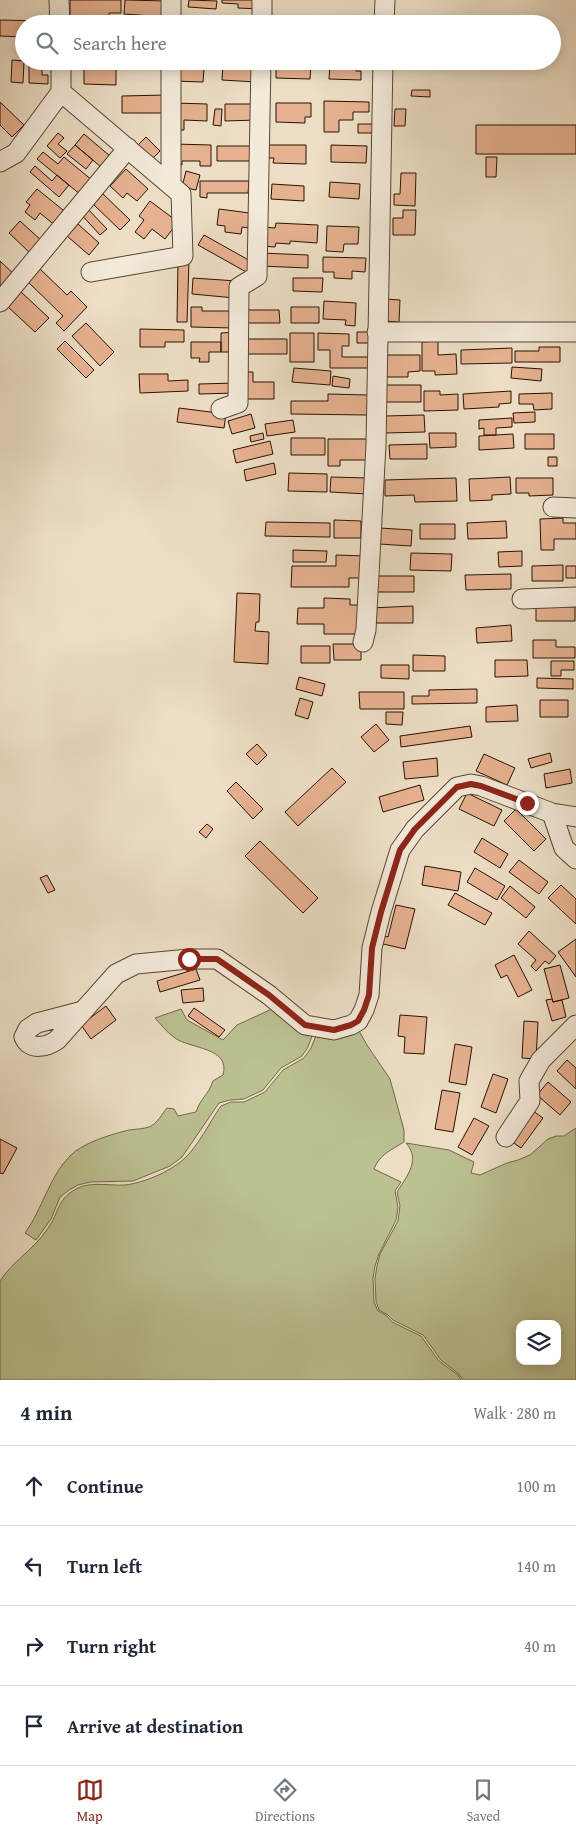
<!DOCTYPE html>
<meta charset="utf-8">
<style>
:root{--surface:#fff;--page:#f2f2f3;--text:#1f2937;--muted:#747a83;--line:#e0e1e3;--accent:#8f2418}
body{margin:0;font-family:"Gentium Book Plus",serif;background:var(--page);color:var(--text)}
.controls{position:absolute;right:15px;bottom:15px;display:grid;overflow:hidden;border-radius:10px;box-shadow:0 2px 12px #0003}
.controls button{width:45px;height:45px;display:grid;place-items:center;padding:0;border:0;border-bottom:1px solid var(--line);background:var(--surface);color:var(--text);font:25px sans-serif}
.stop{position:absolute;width:15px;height:15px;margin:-11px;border:4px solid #8f2418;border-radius:50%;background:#fff}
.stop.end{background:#8f2418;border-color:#fff;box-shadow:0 1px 5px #0008}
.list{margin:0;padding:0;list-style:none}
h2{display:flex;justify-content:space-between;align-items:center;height:65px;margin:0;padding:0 20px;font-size:21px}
h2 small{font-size:16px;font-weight:400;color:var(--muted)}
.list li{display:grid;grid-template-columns:32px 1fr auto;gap:15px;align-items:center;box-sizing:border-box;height:80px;padding:0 20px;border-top:1px solid var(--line)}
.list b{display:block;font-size:19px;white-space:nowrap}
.list em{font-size:16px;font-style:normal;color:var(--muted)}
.icon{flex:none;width:28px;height:28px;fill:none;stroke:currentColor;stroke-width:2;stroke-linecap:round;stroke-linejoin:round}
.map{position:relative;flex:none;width:576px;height:1380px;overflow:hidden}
.search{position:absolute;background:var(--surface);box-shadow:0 2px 12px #0003;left:15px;right:15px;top:15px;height:55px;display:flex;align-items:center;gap:12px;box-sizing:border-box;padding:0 18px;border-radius:28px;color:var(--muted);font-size:19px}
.sheet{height:385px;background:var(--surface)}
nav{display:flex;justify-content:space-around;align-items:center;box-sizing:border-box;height:70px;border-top:1px solid var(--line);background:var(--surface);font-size:14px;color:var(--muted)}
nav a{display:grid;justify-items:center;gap:2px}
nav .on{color:var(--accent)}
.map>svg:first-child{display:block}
.green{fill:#bcc192;stroke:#726a49;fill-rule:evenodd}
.building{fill:#e7b291;stroke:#281200}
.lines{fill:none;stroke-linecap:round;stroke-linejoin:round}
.minor-casing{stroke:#594532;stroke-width:21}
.minor{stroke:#f3eada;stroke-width:19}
.route{stroke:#8f2418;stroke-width:6}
</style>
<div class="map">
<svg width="576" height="1380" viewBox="0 0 576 1380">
<rect width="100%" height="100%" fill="#eddfc6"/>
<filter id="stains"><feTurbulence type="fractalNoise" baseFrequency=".004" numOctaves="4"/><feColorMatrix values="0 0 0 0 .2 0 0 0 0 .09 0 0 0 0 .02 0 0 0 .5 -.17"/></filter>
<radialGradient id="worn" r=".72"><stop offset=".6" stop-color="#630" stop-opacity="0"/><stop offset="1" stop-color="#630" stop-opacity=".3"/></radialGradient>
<path class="green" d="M181,1009L187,1020L223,1040L237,1025L272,1009L312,1036L308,1047L302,1056L281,1068L263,1090L244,1099L230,1100L219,1103L182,1157L170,1166L133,1181L90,1182L78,1185L69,1190L60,1197L51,1219L36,1240L25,1233C42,1210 50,1175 70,1156C82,1143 112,1134 129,1130C136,1129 143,1129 149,1127C157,1124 162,1114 167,1108L174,1109L178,1116L196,1112C201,1097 208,1096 213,1081L223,1075C231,1047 190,1049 175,1038C167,1033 161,1024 155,1018Z
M358,1029L367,1045L390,1079L404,1130V1142C391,1150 379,1155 374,1169L401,1182L395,1191L398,1207L396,1220L379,1254L375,1266L373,1278L374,1302L378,1311L387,1316L392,1322L421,1336L439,1361L458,1375L461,1380H0V1281C13,1261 33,1250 46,1231C59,1215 56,1200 76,1189C90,1181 110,1186 125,1185C144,1183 169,1172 184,1159C199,1145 209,1123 221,1106L231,1102H244L265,1092L283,1070L304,1058L311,1048L318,1031Z
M576,1128V1380H463L459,1374L441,1360L423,1335L393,1320L388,1315L379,1310L376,1301L375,1278L377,1266L380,1254L398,1221L400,1206L397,1192C407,1176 421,1160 406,1143L449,1150L474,1162L471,1173L480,1175L507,1163L518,1160L530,1155L548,1139L556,1136H564ZM520,1324H557V1361H520Z"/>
<path class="building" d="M70,0H121V13H109V17H70Z
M125,0L168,1L166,17L124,14Z
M189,0L217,1L216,9L188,7Z
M222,0H260L259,9L238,8V4L222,3Z
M291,16H307V24H291Z
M0,20L45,21V24H24V37L0,36Z
M224,20L258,21V24H224Z
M12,60L24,61L23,83L11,82Z
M29,61H42V75H48V84L29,83Z
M129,61H168V66L129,65Z
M223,63L258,65L256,82L222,80Z
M276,63L311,64L310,79L276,78Z
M330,64H357L356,71H361V80L329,79Z
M84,68L116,69V85L84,84Z
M174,68L204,69L203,82L174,81Z
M412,90H430V97L411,96Z
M166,95V113H122V96Z
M324,101L369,102V112H353V120H339V132H324Z
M0,102L24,125L12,137L0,125Z
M174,103L207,104V121L184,120V130H173Z
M276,103H311V117H305V123L276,122Z
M225,104H258V120L225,121Z
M215,109H222L221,126L213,125Z
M395,109H406L405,126H394Z
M358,124H375L374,133H358Z
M476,125H576V154H476Z
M58,133L64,138L58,144L67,151L60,158L47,146Z
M84,134L110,156L101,167L75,145Z
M146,137L160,151L152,159L138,145Z
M174,144L211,145V166H200V161H182V165H173Z
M75,145L93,160L86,169L67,154Z
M267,145H306V164L273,163L274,158H267Z
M331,145L367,146L366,163L331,162Z
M217,146H254V161H217Z
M43,152L58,164L64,157L93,181L81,195L37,159Z
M486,157H497L496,177H486Z
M35,166L52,181L57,175L69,185L59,197L30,172Z
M126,169L148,189L137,201L127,193L123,198L110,186Z
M186,171L200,175L196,190L182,187Z
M401,173H416L415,206L394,205V194H400Z
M200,181H249L248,193H207V198L200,197Z
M330,182L360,184L359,199L329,197Z
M272,184L304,186V201L271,199Z
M37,189L68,214L57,227L40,213L35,220L25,212L30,205L26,202Z
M102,193L130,220L120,230L92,203Z
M150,201L178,222L165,239L152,229L144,239L135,232L144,220L139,216Z
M85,206L107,229L100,235L79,212Z
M219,209L257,214L255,229L242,227L241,234L225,232V226L217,225Z
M403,210H416L415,235H393V218H403Z
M20,221L42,241L30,253L9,233Z
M276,223L318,225L317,243L290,241V244L276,243L275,247L261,246L262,227L275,228Z
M78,224L99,243L89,255L67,236Z
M327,226L359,227L358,244H344L343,252L326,251Z
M204,235L254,263L248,273L198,245Z
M261,253L308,255V268L260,266Z
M323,257L366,258L365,272L352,271V279L334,278V272H323Z
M178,259L189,260L187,322H177Z
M0,261L18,278L6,290L0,285Z
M38,267L67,295L71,291L87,307L64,331L56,323L63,316L25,279Z
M193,278L237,281L235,298L192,294Z
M293,278H323L322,292L293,291Z
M20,291L49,318L35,332L7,306Z
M386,299L400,300L399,322L385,321Z
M324,301L356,303L355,326L345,325L346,320L323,319Z
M191,307H202V311H233V328L191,327Z
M291,307H319V323H291Z
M240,310H279L280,323H241Z
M86,323L114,352L100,366L72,336Z
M140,329L184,330V342H165V347H140Z
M237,332V352H221V333Z
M357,332H370V343H357Z
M290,333H314V362H290Z
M318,333L349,334V346H342V357H369V368H330V350H318Z
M241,339H287V354H241Z
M65,341L94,370L86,378L57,349Z
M438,341V355L456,354L457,374L435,375V371H422V342Z
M191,342H221V352H209V362H199L200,358H191Z
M539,347H560V362H515V351H539Z
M512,348V363L461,364V350Z
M385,355H420V371L408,372V377H385Z
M512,367L542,369L541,381L511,378Z
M294,368L331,371L330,385L292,382Z
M242,372H253V382H274V399H241Z
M139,374H168V381L188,380V391L140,393Z
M333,376L350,379L349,388L332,386Z
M236,383V393L199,394V384Z
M385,385H421V402H385Z
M424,391H440V395L458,394V410L424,411Z
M511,391V403L499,404V407L464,409L463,394Z
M552,393V409L534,410L533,404H519V394Z
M328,394L368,395V415L291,414V401H328Z
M179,408L226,414L224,428L177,422Z
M535,412V422L514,423L513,413Z
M251,414L255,428L232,434L228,421Z
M424,415L425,432L385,433V416Z
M512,418V427L496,428V435H484V428L479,429V420Z
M293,420L295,432L267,436L265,424Z
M263,433L264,439L251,442L250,436Z
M429,433H456V447L430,448Z
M513,434L514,448L479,450V436Z
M525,434H554V449H525Z
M291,438H325V455H291Z
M328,439H370V460H340V466H328Z
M270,441L273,454L236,463L233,450Z
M427,444V459H390L389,445Z
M548,457H557V466H548Z
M274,463L276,474L246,481L244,470Z
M289,473L327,474V492L288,491Z
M331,477L368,478V494L330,492Z
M510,477L511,494L492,495V500L470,501L469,479Z
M456,478L457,501L415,502L414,495L385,496V480Z
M516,478H553V495L529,496V493H516Z
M563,518V523H576V539H554V550H541L540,519Z
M334,520L361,521V538H334Z
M506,521L507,538L468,539L467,523Z
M266,522L330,523V537L265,536Z
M420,524H455V539H420Z
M380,528L412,530L411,546L379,544Z
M293,550L327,551L326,562H293Z
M522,551V566L499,567L498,552Z
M411,553L452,554L451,571L410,570Z
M336,555L366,556L365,578H349V587H291L292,566H336Z
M563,565V581H532V566Z
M566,566H576V578H566Z
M511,574V589L466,590L465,575Z
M373,576H414V592H373Z
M237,593L260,594L259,622H256L255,631L269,632L268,664L234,662Z
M324,598L350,599V605H364V634H324V624H297L298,608H324Z
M413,606V623H371V608Z
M536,606L575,607V621H536Z
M511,625L512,641L477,643L476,628Z
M533,640H556V647H575V658H533Z
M333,644H361V660H334Z
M301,646H330V663H301Z
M413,655L445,656V671H413Z
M495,660H527L528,676L495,677Z
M551,661H574V670H561V676H551Z
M381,665H409V679L381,678Z
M299,677L325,684L322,696L296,689Z
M537,678L573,679V689L537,688Z
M477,689V703L412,704V696H429V690Z
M359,692H404V709H360Z
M300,698L313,702L308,719L295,715Z
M540,700H568V717H540Z
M517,705L518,721L486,722V707Z
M386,712H403L402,725L386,724Z
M376,724L389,740L374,752L361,737Z
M470,726L472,737L401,747L400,736Z
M257,744L267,755L257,765L246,754Z
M550,753L552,762L531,768L528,759Z
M484,754L515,768L507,785L476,771Z
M437,758L438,776L405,779L403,762Z
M332,768L346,782L298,826L285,812Z
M570,769L572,783L546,788L544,774Z
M236,782L263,809L253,819L227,791Z
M420,785L424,800L383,812L379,797Z
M467,793L502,810L494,826L459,809Z
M516,809L546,839L534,851L504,821Z
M207,824L213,829L206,838L199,832Z
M482,838L508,854L500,868L474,852Z
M260,841L318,898L303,913L245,856Z
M519,860L548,882L539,894L509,872Z
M425,866L461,872L458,891L422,885Z
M475,868L505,886L497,900L467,882Z
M47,875L55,890L48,893L40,878Z
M561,885L576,899V924L548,898Z
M510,886L535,907L526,918L501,898Z
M455,893L492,913L485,925L448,905Z
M396,905L415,909L405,949L379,943L381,935L388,937Z
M529,931L556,956L549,964L545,961L536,971L531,966L536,960L518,944Z
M576,939V977L558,952Z
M514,955L532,990L518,997L507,975L501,978L495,965Z
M560,965L569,998L553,1002L544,969Z
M196,969L200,980L160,992L157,981Z
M203,988L204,1001L183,1003L181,990Z
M552,999L553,1002L562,1000L566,1017L552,1021L546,1000Z
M106,1006L116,1020L91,1039L81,1025Z
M194,1008L225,1030L219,1037L188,1016Z
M400,1015L427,1017L424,1054L404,1053L405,1037L398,1036Z
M524,1021L538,1022L536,1059L522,1058Z
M455,1044L472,1047L466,1085L449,1082Z
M567,1060L576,1068V1089L557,1071Z
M493,1074L508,1079L496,1113L481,1107Z
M548,1082L571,1102L560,1115L537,1095Z
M442,1090L460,1093L453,1132L435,1129Z
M530,1109L543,1118L521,1148L508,1139Z
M474,1118L489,1126L472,1155L458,1147Z
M0,1139L17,1148L3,1174L0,1173Z"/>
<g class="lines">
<g class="minor-casing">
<path id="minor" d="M59,0L60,24
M171,0V24
M262,24V0
M384,24L385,0
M61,61V92L181,194L183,256L91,272
M171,61V185
M0,162L16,153L61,92
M0,302L128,148
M377,332H576
M221,409L238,403L239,287L257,276L261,61
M553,507L576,508
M522,599L576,597
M363,642L366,630L376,445L383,61
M552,813L564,848L576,859
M83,1011L37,1023L28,1029L24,1037C30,1051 47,1047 57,1040L116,974L136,964L189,959H217L269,995L305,1025L334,1030L351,1025L358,1021L364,1010L369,995L372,948L381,912L400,850L415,829L457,787L471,784L481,786L552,813L576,817
M506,1137L530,1101L529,1081L541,1060L576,1025"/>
</g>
<use href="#minor" class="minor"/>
</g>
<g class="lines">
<path class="route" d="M189,959H217L269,995L305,1025L334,1030L351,1025L358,1021L364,1010L369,995L372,948L381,912L400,850L415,829L457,787L471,784L481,786L527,803"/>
</g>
<rect width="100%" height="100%" filter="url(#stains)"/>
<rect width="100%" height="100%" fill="url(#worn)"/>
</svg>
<div class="controls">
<button><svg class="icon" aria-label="layers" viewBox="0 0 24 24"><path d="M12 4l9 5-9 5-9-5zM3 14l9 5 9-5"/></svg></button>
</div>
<div class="stop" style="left:189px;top:959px"></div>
<div class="stop end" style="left:527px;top:803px"></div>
<div class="search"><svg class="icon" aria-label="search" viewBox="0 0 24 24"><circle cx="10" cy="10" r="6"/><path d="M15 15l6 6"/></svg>Search here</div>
</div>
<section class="sheet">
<h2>4 min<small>Walk · 280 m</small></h2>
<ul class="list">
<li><svg class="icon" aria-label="ahead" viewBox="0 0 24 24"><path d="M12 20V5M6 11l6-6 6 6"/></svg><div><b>Continue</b></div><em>100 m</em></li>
<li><svg class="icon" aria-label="left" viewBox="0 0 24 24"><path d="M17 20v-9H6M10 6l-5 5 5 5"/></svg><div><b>Turn left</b></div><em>140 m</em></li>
<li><svg class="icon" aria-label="right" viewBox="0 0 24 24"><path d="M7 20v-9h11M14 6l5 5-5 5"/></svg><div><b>Turn right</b></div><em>40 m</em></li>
<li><svg class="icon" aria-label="arrive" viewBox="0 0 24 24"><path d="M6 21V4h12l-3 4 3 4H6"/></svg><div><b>Arrive at destination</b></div></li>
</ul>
</section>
<nav>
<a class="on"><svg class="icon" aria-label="map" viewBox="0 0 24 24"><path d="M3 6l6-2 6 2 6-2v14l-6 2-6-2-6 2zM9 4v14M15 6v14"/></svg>Map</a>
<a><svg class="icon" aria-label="directions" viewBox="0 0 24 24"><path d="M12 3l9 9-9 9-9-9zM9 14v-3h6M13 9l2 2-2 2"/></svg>Directions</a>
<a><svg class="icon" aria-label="saved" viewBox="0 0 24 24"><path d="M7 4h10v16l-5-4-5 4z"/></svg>Saved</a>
</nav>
